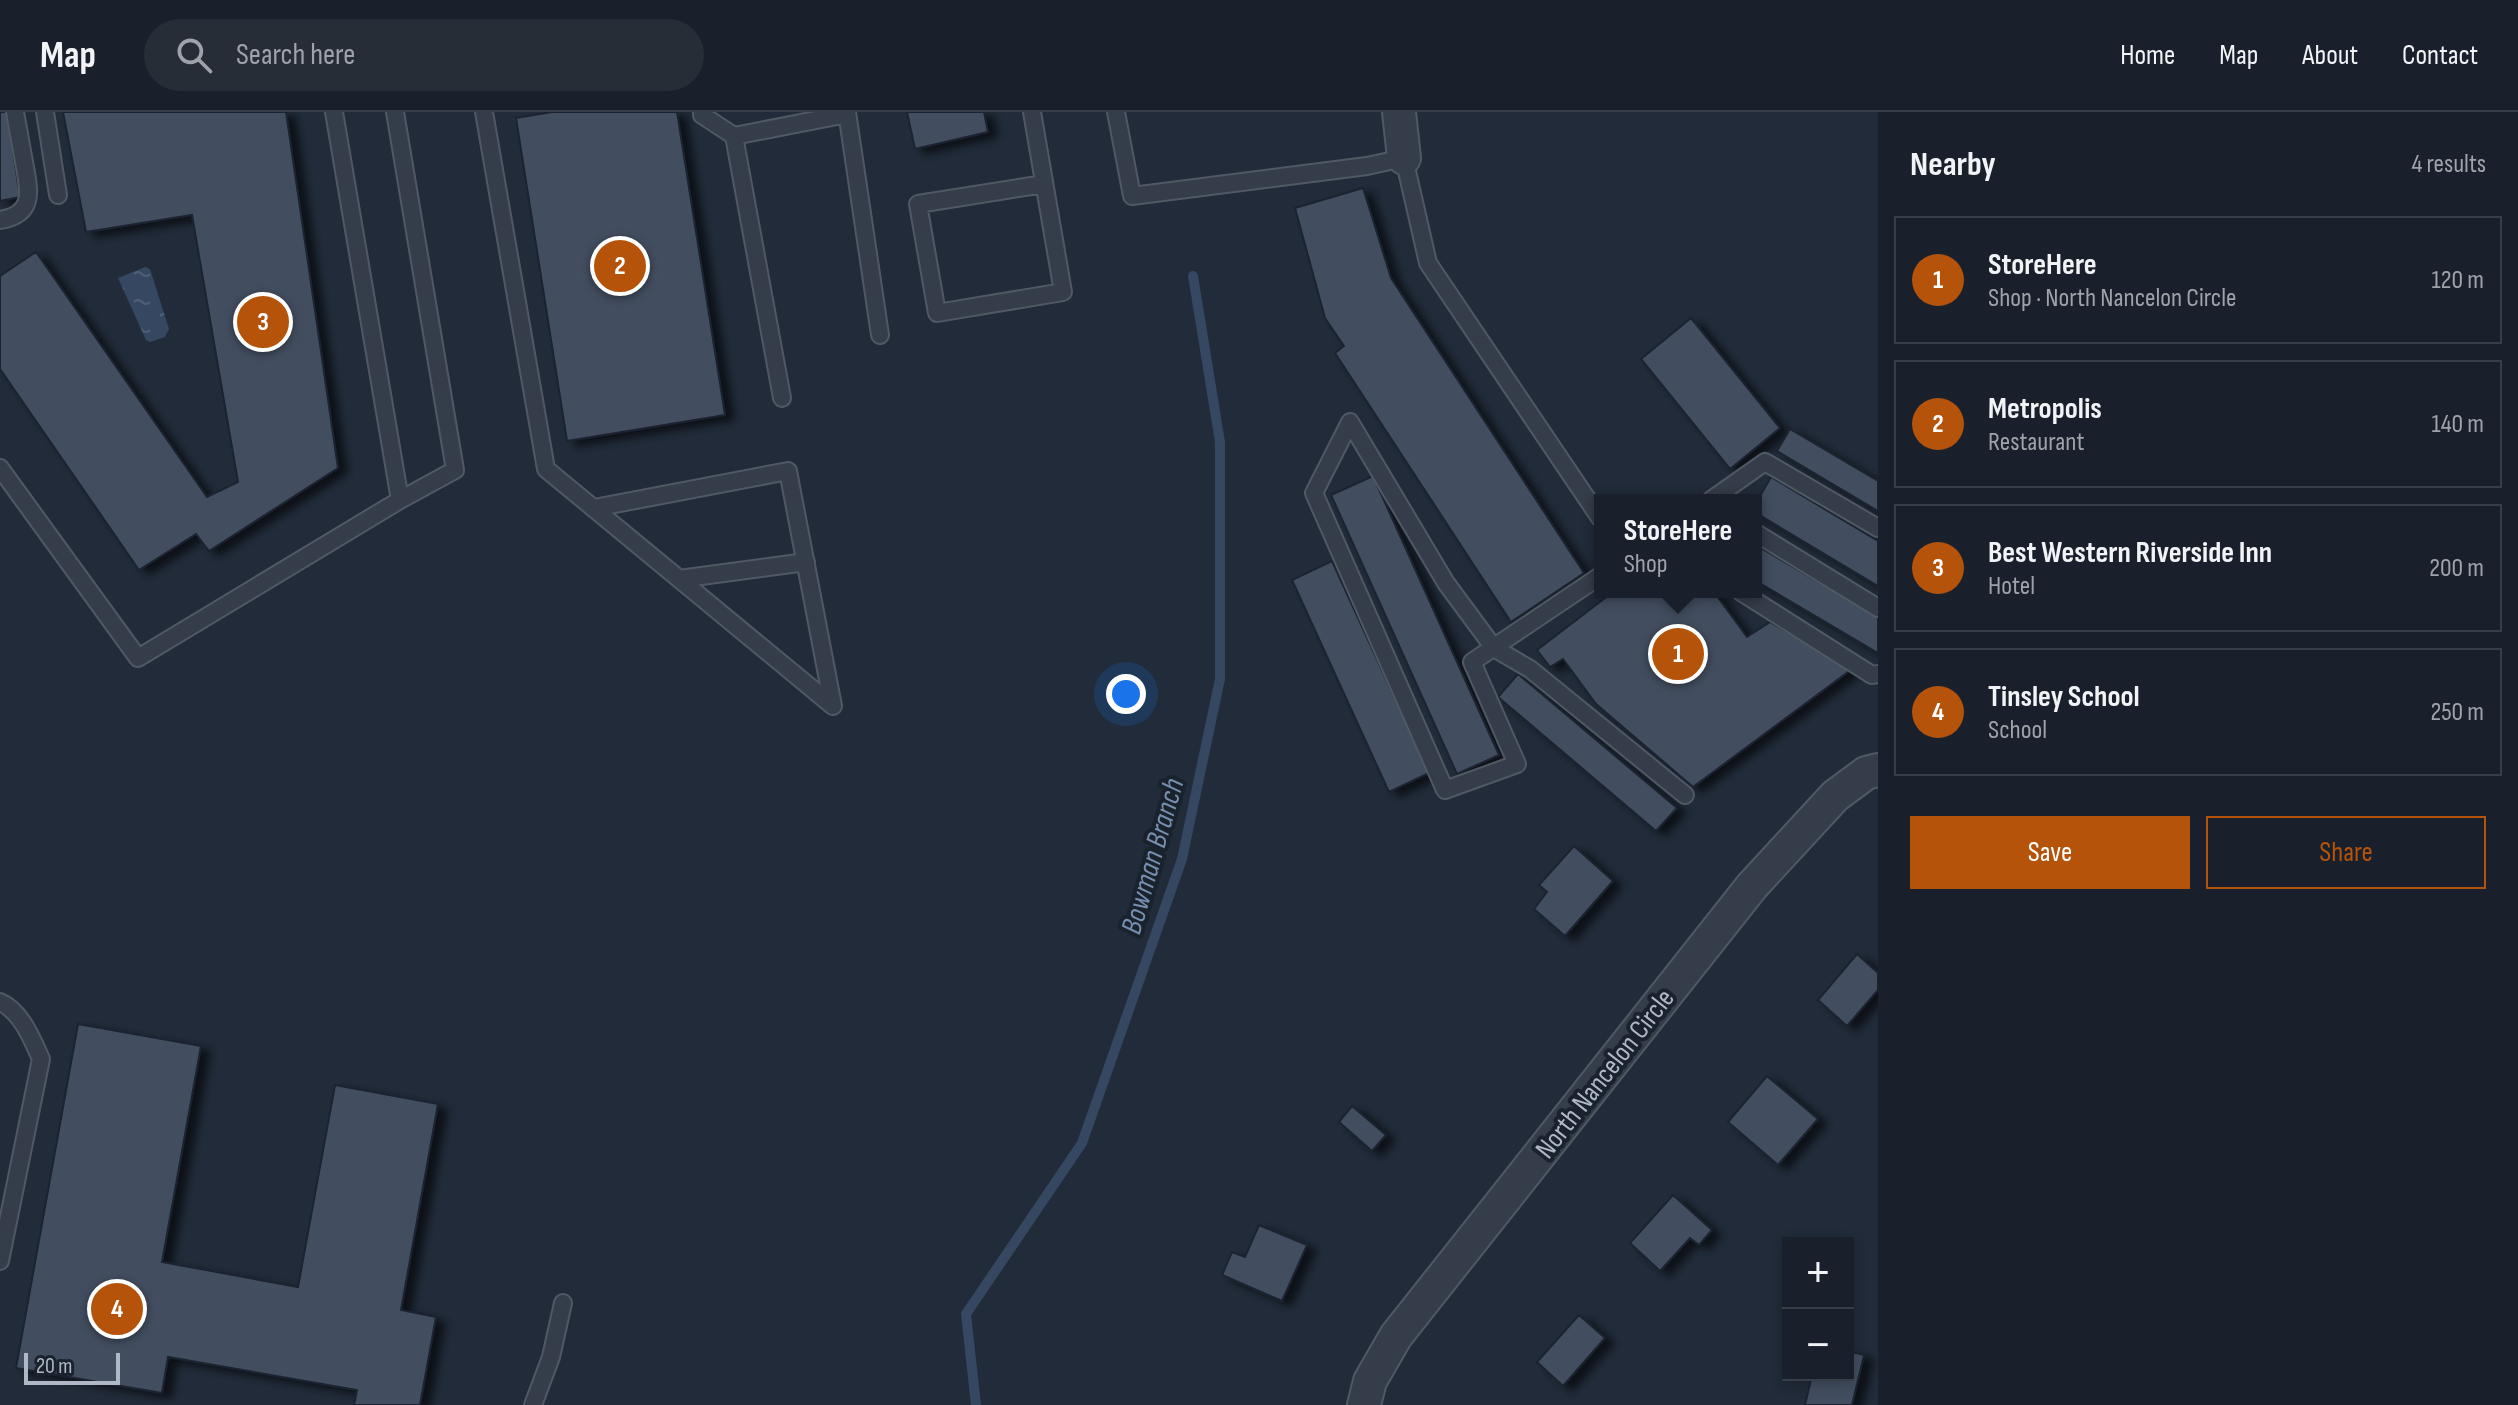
<!DOCTYPE html>
<meta charset="utf-8">
<style>
:root{--surface:#19202b;--page:#262d37;--text:#f1f3f6;--muted:#9fa3a9;--line:#373e47;--accent:#b45309}
body{margin:0;font-family:"Sofia Sans Condensed",sans-serif;background:var(--page);color:var(--text)}
.controls{position:absolute;right:24px;bottom:24px;display:grid;overflow:hidden;border-radius:0px;box-shadow:0 4px 12px #0003}
.controls button{width:72px;height:72px;display:grid;place-items:center;padding:0;border:0;border-bottom:2px solid var(--line);background:var(--surface);color:var(--text);font:40px sans-serif}
.scale{position:absolute;left:24px;bottom:20px;width:96px;box-sizing:border-box;padding-left:8px;border:4px solid #b0b8c6;border-top:0;font-size:22px;line-height:28px;white-space:nowrap;color:#b0b8c6;-webkit-text-stroke:6px #1a222e;paint-order:stroke}
.you{position:absolute;left:1126px;top:582px;width:28px;height:28px;margin:-20px;border:6px solid #fff;border-radius:50%;background:#1a73e8;box-shadow:0 0 0 12px #1a73e833}
.badge{display:grid;place-items:center;width:52px;height:52px;border-radius:50%;background:var(--accent);color:#fff;font-size:26px;font-weight:700}
.pin{position:absolute;translate:-50% -50%;border:4px solid #fff;box-shadow:0 2px 8px #0006}
.popup{position:absolute;left:1594px;top:382px;width:168px;height:104px;box-sizing:border-box;display:grid;place-content:center;border-radius:0px;background:var(--surface);filter:drop-shadow(0 2px 6px #0005);font-size:26px;white-space:nowrap;color:var(--muted)}
.popup b{font-size:30px;color:var(--text)}
.popup::after{content:'';position:absolute;left:50%;top:100%;margin-left:-16px;border:16px solid transparent;border-top-color:var(--surface)}
.list{margin:0;padding:0;list-style:none}
h2{display:flex;justify-content:space-between;align-items:center;height:104px;margin:0;padding:0 32px;font-size:34px}
h2 small{font-size:26px;font-weight:400;color:var(--muted)}
.list li{display:grid;grid-template-columns:52px 1fr auto;gap:24px;align-items:center;box-sizing:border-box;height:128px;margin:0 16px 16px;padding:0 16px;border:2px solid var(--line);border-radius:0px}
.list b{display:block;font-size:30px;white-space:nowrap}
.list p{margin:0;font-size:26px;white-space:nowrap;color:var(--muted)}
.list em{font-size:26px;font-style:normal;color:var(--muted)}
.actions{display:flex;gap:16px;padding:24px 32px}
.actions a{flex:1;padding:18px 0;border:2px solid var(--accent);border-radius:0px;text-align:center;font-size:28px;color:var(--accent)}
.actions .main{background:var(--accent);color:#fff}
.icon{flex:none;width:44px;height:44px;fill:none;stroke:currentColor;stroke-width:2;stroke-linecap:round;stroke-linejoin:round}
.map{position:relative;flex:none;width:1878px;height:1293px;overflow:hidden}
header{display:flex;align-items:center;gap:48px;box-sizing:border-box;height:112px;padding:0 40px;background:var(--surface);border-bottom:2px solid var(--line)}
header strong{font-size:38px}
nav{display:flex;gap:44px;margin-inline-start:auto;font-size:28px}
.search{width:560px;height:72px;background:var(--page);display:flex;align-items:center;gap:20px;box-sizing:border-box;padding:0 28px;border-radius:44px;color:var(--muted);font-size:30px}
main{display:flex}
aside{flex:1;background:var(--surface)}
.map>svg:first-child{display:block}
.water{fill:url(#water-ripples)}
.lines{fill:none;stroke-linecap:round;stroke-linejoin:round}
.stream{stroke:#354761;stroke-width:10}
.building{fill:#424e5e;stroke:#1c2430;stroke-width:2;filter:url(#shadow)}
.service-casing{stroke:#505864;stroke-width:20}
.minor-casing{stroke:#505864;stroke-width:36}
.service{stroke:#353d4a;stroke-width:16}
.minor{stroke:#353d4a;stroke-width:32}
.labels{text-anchor:middle;stroke-width:8;stroke-linejoin:round;paint-order:stroke}
.street-label{font-size:28px;fill:#b0b8c6;stroke:#1a222e}
.water-label{font-size:30px;font-style:italic;fill:#778eae;stroke:#1a222e}
</style>
<header>
<strong>Map</strong>
<div class="search"><svg class="icon" aria-label="search" viewBox="0 0 24 24"><circle cx="10" cy="10" r="6"/><path d="M15 15l6 6"/></svg>Search here</div>
<nav><a>Home</a><a>Map</a><a>About</a><a>Contact</a></nav>
</header>
<main>
<div class="map">
<svg width="1878" height="1293" viewBox="0 0 1878 1293">
<defs>
<pattern id="water-ripples" width="26" height="14" patternUnits="userSpaceOnUse" patternTransform="scale(2)"><rect width="26" height="14" fill="#354761"/><path d="M2 4q2-2 4 0t4 0M15 11q2-2 4 0t4 0" fill="none" stroke="#505f76"/></pattern>
<filter id="shadow"><feDropShadow dx="9" dy="5" stdDeviation="4" flood-color="#0009"/></filter>
</defs>
<rect width="100%" height="100%" fill="#212b39"/>
<path class="water" d="M145,155L150,157L169,217L165,225L150,230L146,228L118,166Z"/>
<g class="lines">
<path class="stream" d="M976,1293L966,1202L1082,1031L1182,747L1220,567V330L1193,164"/>
</g>
<path class="building" d="M0,0H7L20,85L0,89Z
M63,0H286L338,356L209,439L196,422L139,458L0,257V164L36,140L207,385L238,370L192,103L86,120Z
M552,0H677L725,303L567,329L516,6Z
M907,0H984L988,20L915,37Z
M1363,76L1391,166L1584,461L1511,510L1335,241L1344,234L1325,206L1295,96Z
M1691,206L1780,316L1730,357L1641,247Z
M1790,317L1878,369V399L1777,339Z
M1373,364L1499,643L1457,662L1331,383Z
M1771,365L1878,429V474L1756,401V391Z
M1756,433L1878,505V541L1756,469Z
M1332,449L1429,661L1389,680L1292,468Z
M1613,480H1714L1747,525L1770,510L1852,557L1693,675L1596,592L1563,547L1550,555L1537,538Z
M1518,562L1677,696L1656,719L1498,585Z
M1574,734L1613,769L1565,824L1534,797L1547,780L1539,773Z
M1857,842L1878,861V878L1847,914L1818,888Z
M78,912L201,934L162,1150L298,1175L335,973L438,992L401,1198L436,1205L420,1293H354L357,1278L168,1245L162,1281L16,1256Z
M1767,964L1818,1007L1778,1053L1728,1010Z
M1352,994L1386,1023L1372,1039L1339,1010Z
M1673,1083L1712,1118L1699,1133L1690,1126L1660,1159L1630,1131Z
M1259,1113L1307,1133L1282,1189L1222,1163L1232,1140L1245,1145Z
M1579,1203L1605,1226L1563,1274L1537,1250Z
M1848,1239L1864,1243L1852,1293H1805L1812,1263H1848Z"/>
<g class="lines">
<g class="service-casing">
<path id="service" d="M45,0L58,83
M395,0L455,358L400,388
M484,0L546,357L833,594L788,359L594,396
M702,0V3L734,24
M847,0L880,223
M1032,0L1063,180L937,201L918,92L1044,72
M1116,0L1132,84L1367,54L1404,46L1428,151L1600,406
M0,108C36,102 29,78 24,50C21,33 18,17 15,0
M782,286L734,24L847,2
M0,356L138,546L400,388L334,0
M1711,388L1765,350L1878,416
M1756,421L1878,496
M1600,464L1472,550L1517,652L1445,678L1314,381L1350,310L1446,471L1494,536L1530,557L1685,683
M679,467L806,450
M1741,480L1872,563L1878,562
M0,890C21,899 32,927 41,947L0,1149
M533,1293L551,1245L563,1191"/>
</g>
<g class="minor-casing">
<path id="minor" d="M1399,0L1404,46
M1364,1293L1370,1269L1396,1224L1752,774L1835,684L1866,661L1878,658"/>
</g>
<use href="#service" class="service"/>
<use href="#minor" class="minor"/>
</g>
<g class="labels">
<g class="street-label">
<text transform="translate(1604 961) rotate(-52)" y="10">North Nancelon Circle</text>
</g>
<g class="water-label">
<text transform="translate(1152 744) rotate(-74)" y="10">Bowman Branch</text>
</g>
</g>
</svg>
<div class="controls">
<button>+</button>
<button>−</button>
</div>
<div class="scale">20 m</div>
<div class="you"></div>
<div class="pin badge" style="left:1678px;top:542px">1</div>
<div class="popup"><b>StoreHere</b>Shop</div>
<div class="pin badge" style="left:620px;top:154px">2</div>
<div class="pin badge" style="left:263px;top:210px">3</div>
<div class="pin badge" style="left:117px;top:1197px">4</div>
</div>
<aside>
<h2>Nearby<small>4 results</small></h2>
<ul class="list">
<li><span class="badge">1</span><div><b>StoreHere</b><p>Shop · North Nancelon Circle</p></div><em>120 m</em></li>
<li><span class="badge">2</span><div><b>Metropolis</b><p>Restaurant</p></div><em>140 m</em></li>
<li><span class="badge">3</span><div><b>Best Western Riverside Inn</b><p>Hotel</p></div><em>200 m</em></li>
<li><span class="badge">4</span><div><b>Tinsley School</b><p>School</p></div><em>250 m</em></li>
</ul>
<div class="actions"><a class="main">Save</a><a>Share</a></div>
</aside>
</main>
